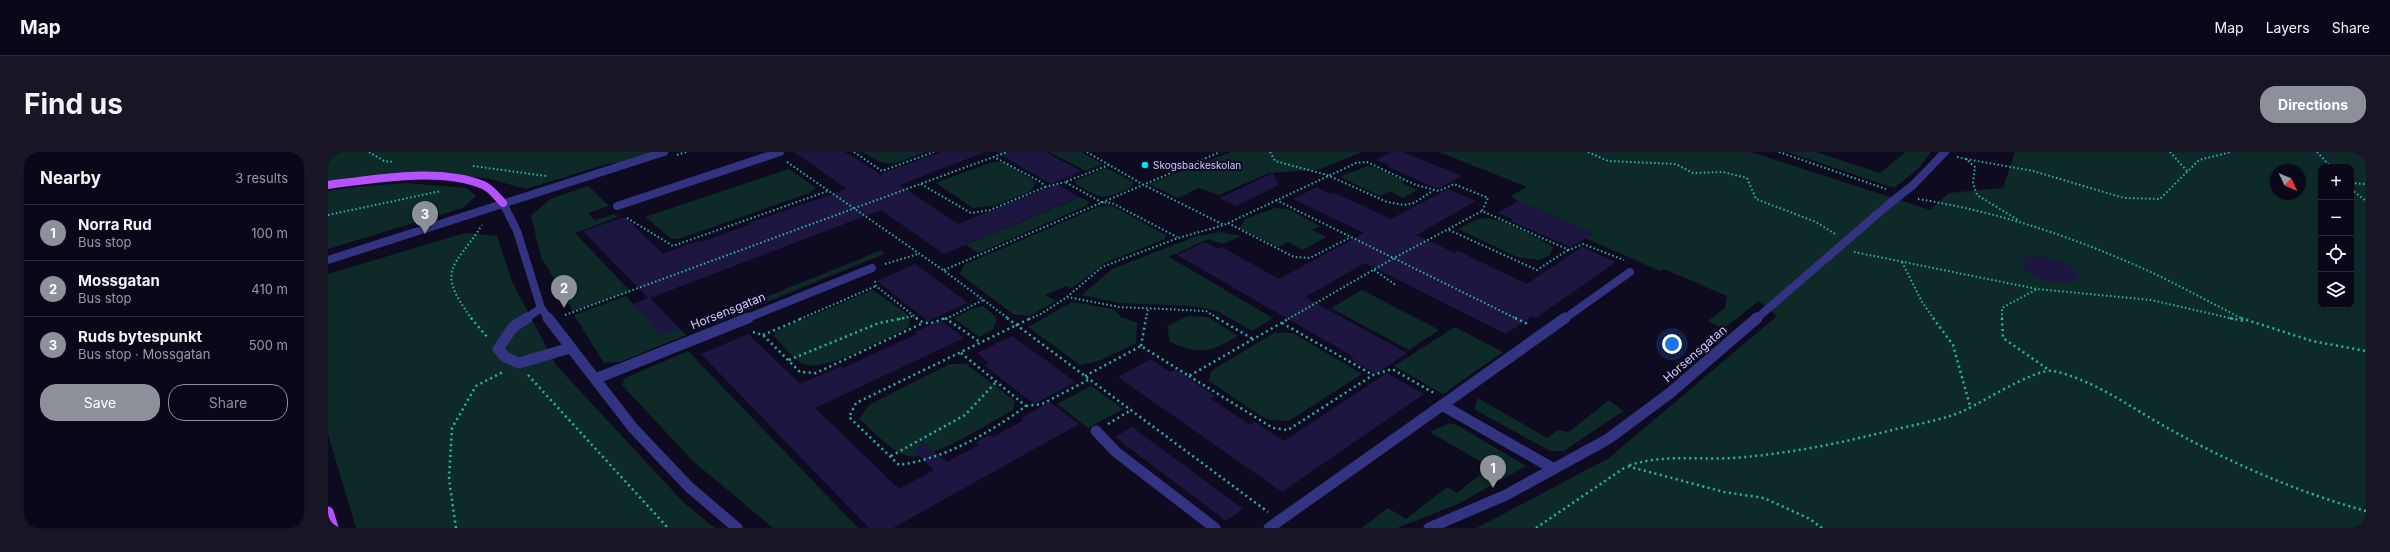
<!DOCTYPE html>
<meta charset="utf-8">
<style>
:root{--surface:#0a0818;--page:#181625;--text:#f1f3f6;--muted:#999aa2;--line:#2a2937;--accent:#8c9099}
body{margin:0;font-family:Inter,sans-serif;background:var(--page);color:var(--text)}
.controls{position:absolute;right:12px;top:12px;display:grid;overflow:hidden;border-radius:8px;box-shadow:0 1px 3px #0004}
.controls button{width:36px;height:36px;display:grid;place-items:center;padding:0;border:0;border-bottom:1px solid var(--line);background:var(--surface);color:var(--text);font:20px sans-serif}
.compass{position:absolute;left:1942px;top:12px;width:36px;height:36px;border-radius:50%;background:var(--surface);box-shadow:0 1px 3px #0004;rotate:134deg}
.you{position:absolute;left:1344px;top:192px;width:14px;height:14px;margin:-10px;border:3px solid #fff;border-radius:50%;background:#1a73e8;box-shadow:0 0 0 6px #1a73e833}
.badge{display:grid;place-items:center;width:26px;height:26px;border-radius:50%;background:var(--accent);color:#fff;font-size:13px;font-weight:700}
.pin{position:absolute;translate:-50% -33px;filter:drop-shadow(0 1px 2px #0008)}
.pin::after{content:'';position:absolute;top:21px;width:14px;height:12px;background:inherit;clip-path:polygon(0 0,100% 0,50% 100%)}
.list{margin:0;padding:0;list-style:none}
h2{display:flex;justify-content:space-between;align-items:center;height:52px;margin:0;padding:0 16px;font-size:17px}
h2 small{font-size:13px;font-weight:400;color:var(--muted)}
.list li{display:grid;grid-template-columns:26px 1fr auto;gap:12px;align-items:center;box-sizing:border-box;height:56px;padding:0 16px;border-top:1px solid var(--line)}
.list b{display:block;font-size:15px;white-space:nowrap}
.list p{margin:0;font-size:13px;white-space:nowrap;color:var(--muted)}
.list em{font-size:13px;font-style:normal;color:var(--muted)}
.actions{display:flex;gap:8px;padding:12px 16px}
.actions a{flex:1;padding:9px 0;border:1px solid var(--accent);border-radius:16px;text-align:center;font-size:14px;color:var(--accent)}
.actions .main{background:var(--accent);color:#fff}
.icon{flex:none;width:22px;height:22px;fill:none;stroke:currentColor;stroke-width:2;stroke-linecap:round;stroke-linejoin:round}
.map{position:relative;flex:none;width:2038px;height:376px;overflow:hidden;border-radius:16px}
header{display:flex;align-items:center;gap:24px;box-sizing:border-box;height:56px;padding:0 20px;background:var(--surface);border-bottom:1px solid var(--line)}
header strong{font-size:19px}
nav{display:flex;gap:22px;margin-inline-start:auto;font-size:14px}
.intro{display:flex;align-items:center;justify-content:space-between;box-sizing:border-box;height:96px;padding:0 24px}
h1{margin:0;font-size:28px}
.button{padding:10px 18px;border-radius:16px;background:var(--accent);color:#fff;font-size:14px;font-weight:700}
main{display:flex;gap:24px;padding:0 24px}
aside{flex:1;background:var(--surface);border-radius:16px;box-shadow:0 1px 3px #0004}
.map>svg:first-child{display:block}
.green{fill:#0e2a28;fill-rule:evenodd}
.building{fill:#1d1641}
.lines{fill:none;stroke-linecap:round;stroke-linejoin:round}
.path-far1{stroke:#27b6a7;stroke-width:2;stroke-dasharray:1.5 2.5;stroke-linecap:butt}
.path{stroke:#27b6a7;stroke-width:2.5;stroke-dasharray:2 3.5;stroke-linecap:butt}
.minor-far1{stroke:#333481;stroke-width:8}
.minor{stroke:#333481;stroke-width:11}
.major-far1{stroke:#b751ff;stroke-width:8}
.major{stroke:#b751ff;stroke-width:11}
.minor-bridge{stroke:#333481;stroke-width:8}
.poi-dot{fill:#00e6f5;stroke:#0e0b20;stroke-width:1.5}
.labels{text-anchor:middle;stroke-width:4;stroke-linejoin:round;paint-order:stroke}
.far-poi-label{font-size:10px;fill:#cecaff;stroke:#0e0b20;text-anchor:start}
.street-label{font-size:12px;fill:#cecaff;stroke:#0e0b20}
</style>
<header>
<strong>Map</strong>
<nav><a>Map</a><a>Layers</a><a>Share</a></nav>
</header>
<div class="intro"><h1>Find us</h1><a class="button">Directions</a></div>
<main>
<aside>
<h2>Nearby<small>3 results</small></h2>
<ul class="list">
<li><span class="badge">1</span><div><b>Norra Rud</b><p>Bus stop</p></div><em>100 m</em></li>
<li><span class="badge">2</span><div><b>Mossgatan</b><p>Bus stop</p></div><em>410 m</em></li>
<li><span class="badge">3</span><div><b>Ruds bytespunkt</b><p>Bus stop · Mossgatan</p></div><em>500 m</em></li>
</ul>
<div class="actions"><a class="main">Save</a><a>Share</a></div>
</aside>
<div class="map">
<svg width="2038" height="376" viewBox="0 0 2038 376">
<rect width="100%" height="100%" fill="#0e0b20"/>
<path class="green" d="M0,0H328L298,10L279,12L198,37L158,26L91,21L0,31Z
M535,0H597C566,11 563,19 535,0Z
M721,0H753L774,12L758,19Z
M903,0H1034L990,18L941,21L891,43L871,36L850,46L821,32Z
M1111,0H1423L1602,58L1621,41L1675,36L1687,0H2038V376H1149L1281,306L1449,164L1431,149L1395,177L1380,169L1397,156L1399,144L1336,117L1332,119L1257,86L1265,81L1190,49L1183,44L1199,35ZM1993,15H2023V153H1993ZM1948,18H1972V42H1948Z
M1460,0H1488L1552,21L1578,0H1603L1590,17L1566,36Z
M664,10H675L708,30L703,39L665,54L645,56L608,31Z
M1039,14L1048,16L1077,29L1074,31L1090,38L1075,46L1062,39L1052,44L1012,25Z
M778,16L805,30L804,35C774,48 776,48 748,32L747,29Z
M461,17L488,36L481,41L351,87H344L317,65Z
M77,31L139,36L148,44L135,56L0,97V39L27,35Z
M260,34L281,54L260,61L267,68L286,62L290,65L247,81L302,139L245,159L213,105L203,64L222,47Z
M752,45L761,50L760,53L650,101L638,93Z
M784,54L838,83L837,87L777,111L744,136L738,134L717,143L728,149L701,164L685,162L632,122L636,113L770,55Z
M947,56L960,57L992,74L984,78L998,85L975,98L960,90L950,95L912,76L917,67Z
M1160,66C1183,71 1205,83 1225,95L1222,103L1211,108L1189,105L1130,77L1149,67Z
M892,80L913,84L895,92L880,87L841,105L945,166L924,179L889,159L865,154L791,151L754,143L784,117L866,85Z
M137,81L169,84L184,130L228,213L356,351L387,376H28L0,282V122Z
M554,98L556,102L388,171L383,167Z
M545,138L579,162L582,167L581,175C560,184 495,222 475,212C465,207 454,192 446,184L448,179Z
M1034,138L1111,178L1081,198L1003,156Z
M298,144L333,183L351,176L358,183L292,210L276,211L246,163Z
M744,150L785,157L793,165L809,171L808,191L771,209L752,213L700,175Z
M655,154L669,166L665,178L651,185L626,166L644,157Z
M860,164L880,165L910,184C881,201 873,203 842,190L839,174Z
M1127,175L1175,200L1115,242L1066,214Z
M946,181H965L1034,222L961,269L942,268L933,264L881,229L883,219Z
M360,199L530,376H445L365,309L294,233L297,226Z
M622,212H638L687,249L685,258C664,269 602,310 580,304C562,299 545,278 531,267L541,253Z
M763,234L795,257L760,276L729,252Z
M1150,246L1219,286L1230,278L1241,280L1281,248L1295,259L1236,299H1222L1146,257Z
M1122,271L1129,273L1198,314L1130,352L1069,376H1034L1060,356L1078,367L1119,335L1129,341L1162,315L1102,280Z"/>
<path class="building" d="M466,0H517L552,22L613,0H657L572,33L630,72L729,32L751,45L616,102L553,58L322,146L351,176L333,184L305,152L320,146L255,79L297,65L335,102L372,88L374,90L423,72L421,71L519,37Z
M668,0H718L753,19L723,32Z
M1063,0H1075L1134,24L1110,37L1058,14L1061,13L1048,8Z
M945,21L951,33L908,54L892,46Z
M989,35L1002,42L1005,40L1063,67L1120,37L1148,49L1088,83L1127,101L1130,99L1199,132L1254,95L1288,110L1208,166L1204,164L1178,182L1037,111L977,145L1079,201L1048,222L1022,207L1026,205L849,103L877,90L890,97L894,95L951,127L1036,81L965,47Z
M1190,49L1227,65L1266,81L1243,95L1182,69L1185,67L1170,61Z
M1713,104L1730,108L1744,115L1753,128L1730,130L1712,127L1698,119L1694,111L1699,105Z
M587,112L613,131L640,151L600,169L549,129Z
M612,168L636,186L487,256L571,337L606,318L586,299L594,290L619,310L651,293L648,290L662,283L665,285L696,268L693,266L722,250L751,272L565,376H541L373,202L420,182L472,232L513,214L515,216L589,182L587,180Z
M684,184L715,206L747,230L706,252L656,213L661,211L649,201Z
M823,207L842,220L847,217L887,244L882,246L922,273L927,270L956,289L1059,221L1096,242L954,340L790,225Z
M804,275L915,357L898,369L787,285Z"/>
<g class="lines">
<path class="path-far1" d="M41,0L56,9L66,10
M526,0L554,19L606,0
M759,0L814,32L896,73
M942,0L947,9L999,23L1059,50L1076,53L1086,51L1106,38
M1260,0L1280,9L1348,12L1365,21L1395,20L1419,26L1428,47L1488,70L1507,82
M1451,0L1558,37
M1842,0L1860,20
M1989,0L2003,15
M349,3L358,0
M1629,5L1638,7L1647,15L1645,31L1649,43L1690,68
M1638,7L1705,19L1796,46L1832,47L1871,8L1903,0
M459,10L615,118L681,167
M781,13L737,30L773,50L784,51L849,85
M145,14L218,24
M2023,31L2038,32
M593,32L643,61L662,58L717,35L713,30L666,5
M717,35L737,30
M2023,37L2038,49
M1590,47C1659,58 1728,79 1793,107C1835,124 1875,147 1915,167
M948,48L1189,167
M0,63L113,39
M299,66L345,94L500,39
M900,71L966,105L982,106L1023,85
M1121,78L1209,118L1240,98
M1526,100L1709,137L1823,148L1906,167
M1574,110L1594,150L1606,167
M557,112L590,102
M616,118L892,0
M1046,118L1069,134
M547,129L548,134L590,167
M739,145L791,155L878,159L891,167
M237,163L679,0
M144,167C106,116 127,116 154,73
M472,167L548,134
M571,167L585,164
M615,167L617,166
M618,167L655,148
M701,167L713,162L739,145L774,115L850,86L896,73L1028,11L1039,10L1088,33L1111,39L1126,32L1160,46L1154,59
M818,167L820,157
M960,167L1066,106L1154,59L1241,98L1255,92L1296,108
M1674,167V156L1709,137"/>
<path class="path" d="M143,166L160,186
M588,166C598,174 606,171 617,166
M617,166L652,190
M679,166L940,360
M889,166L925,187
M1187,166L1202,173
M1605,166L1625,193L1642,254
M1674,166L1675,186L1721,218
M1902,166L1916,169
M1913,166L1984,189L2038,199
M954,171L1045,223
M425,180L435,183L472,220L488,221L595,171
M435,183L475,166
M813,194L818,166
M633,201L698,254C660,282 618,306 571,313L521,265L528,251L703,166
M461,208L551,171L576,166
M200,223L340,376
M757,224L813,194L861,224L962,166
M861,224L945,276L960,278L1045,223L1064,217L1106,241
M698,254L714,252L762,227
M780,272L803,258
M563,304L637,263L669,229
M128,376L121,327L124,276L148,234L175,220
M1208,376L1299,314
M1494,376L1482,367L1436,346L1396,340L1299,314C1334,302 1368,308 1405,306C1460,302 1514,291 1568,277C1587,273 1607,269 1625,263C1646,257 1706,215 1726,219C1769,229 1806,258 1845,279C1905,312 1972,341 2038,359"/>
<path class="minor-far1" d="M1585,33L1617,0
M175,51L189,79L213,156L221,167
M289,54L452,0
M0,108L336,0
M197,167L213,156
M417,167L544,116
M1236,167L1302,120
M1428,167L1561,52"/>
<path class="minor" d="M199,166L185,175L170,197L177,205L191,211L242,196
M220,166L305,276L361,335L409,376
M267,227L420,166
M1114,253L1226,317
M768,279L788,300L887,376
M941,376L1237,166
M1101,376L1178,343L1280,287L1342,241L1429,166"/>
<path class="major-far1" d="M0,33C45,27 112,15 155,33C163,36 169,45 175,51"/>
<path class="major" d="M0,360L5,376"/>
<path class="minor-bridge" d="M1561,52L1585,33"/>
</g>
<circle class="poi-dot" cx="817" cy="13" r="4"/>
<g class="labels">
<g class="far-poi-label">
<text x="825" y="17">Skogsbackeskolan</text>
</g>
<g class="street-label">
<text transform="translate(400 159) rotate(-22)" y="4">Horsensgatan</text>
<text transform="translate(1367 202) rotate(-41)" y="4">Horsensgatan</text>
</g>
</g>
</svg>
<div class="controls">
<button>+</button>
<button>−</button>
<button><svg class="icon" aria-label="locate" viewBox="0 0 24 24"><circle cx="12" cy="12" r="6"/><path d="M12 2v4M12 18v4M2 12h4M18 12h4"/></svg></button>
<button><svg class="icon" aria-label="layers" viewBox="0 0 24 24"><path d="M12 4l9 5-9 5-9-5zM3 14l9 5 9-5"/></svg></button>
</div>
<svg class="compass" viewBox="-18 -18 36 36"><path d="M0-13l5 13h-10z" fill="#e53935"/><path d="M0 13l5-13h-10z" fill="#999aa2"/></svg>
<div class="you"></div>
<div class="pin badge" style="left:1165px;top:336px">1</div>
<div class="pin badge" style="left:236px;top:156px">2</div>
<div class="pin badge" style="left:97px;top:82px">3</div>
</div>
</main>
